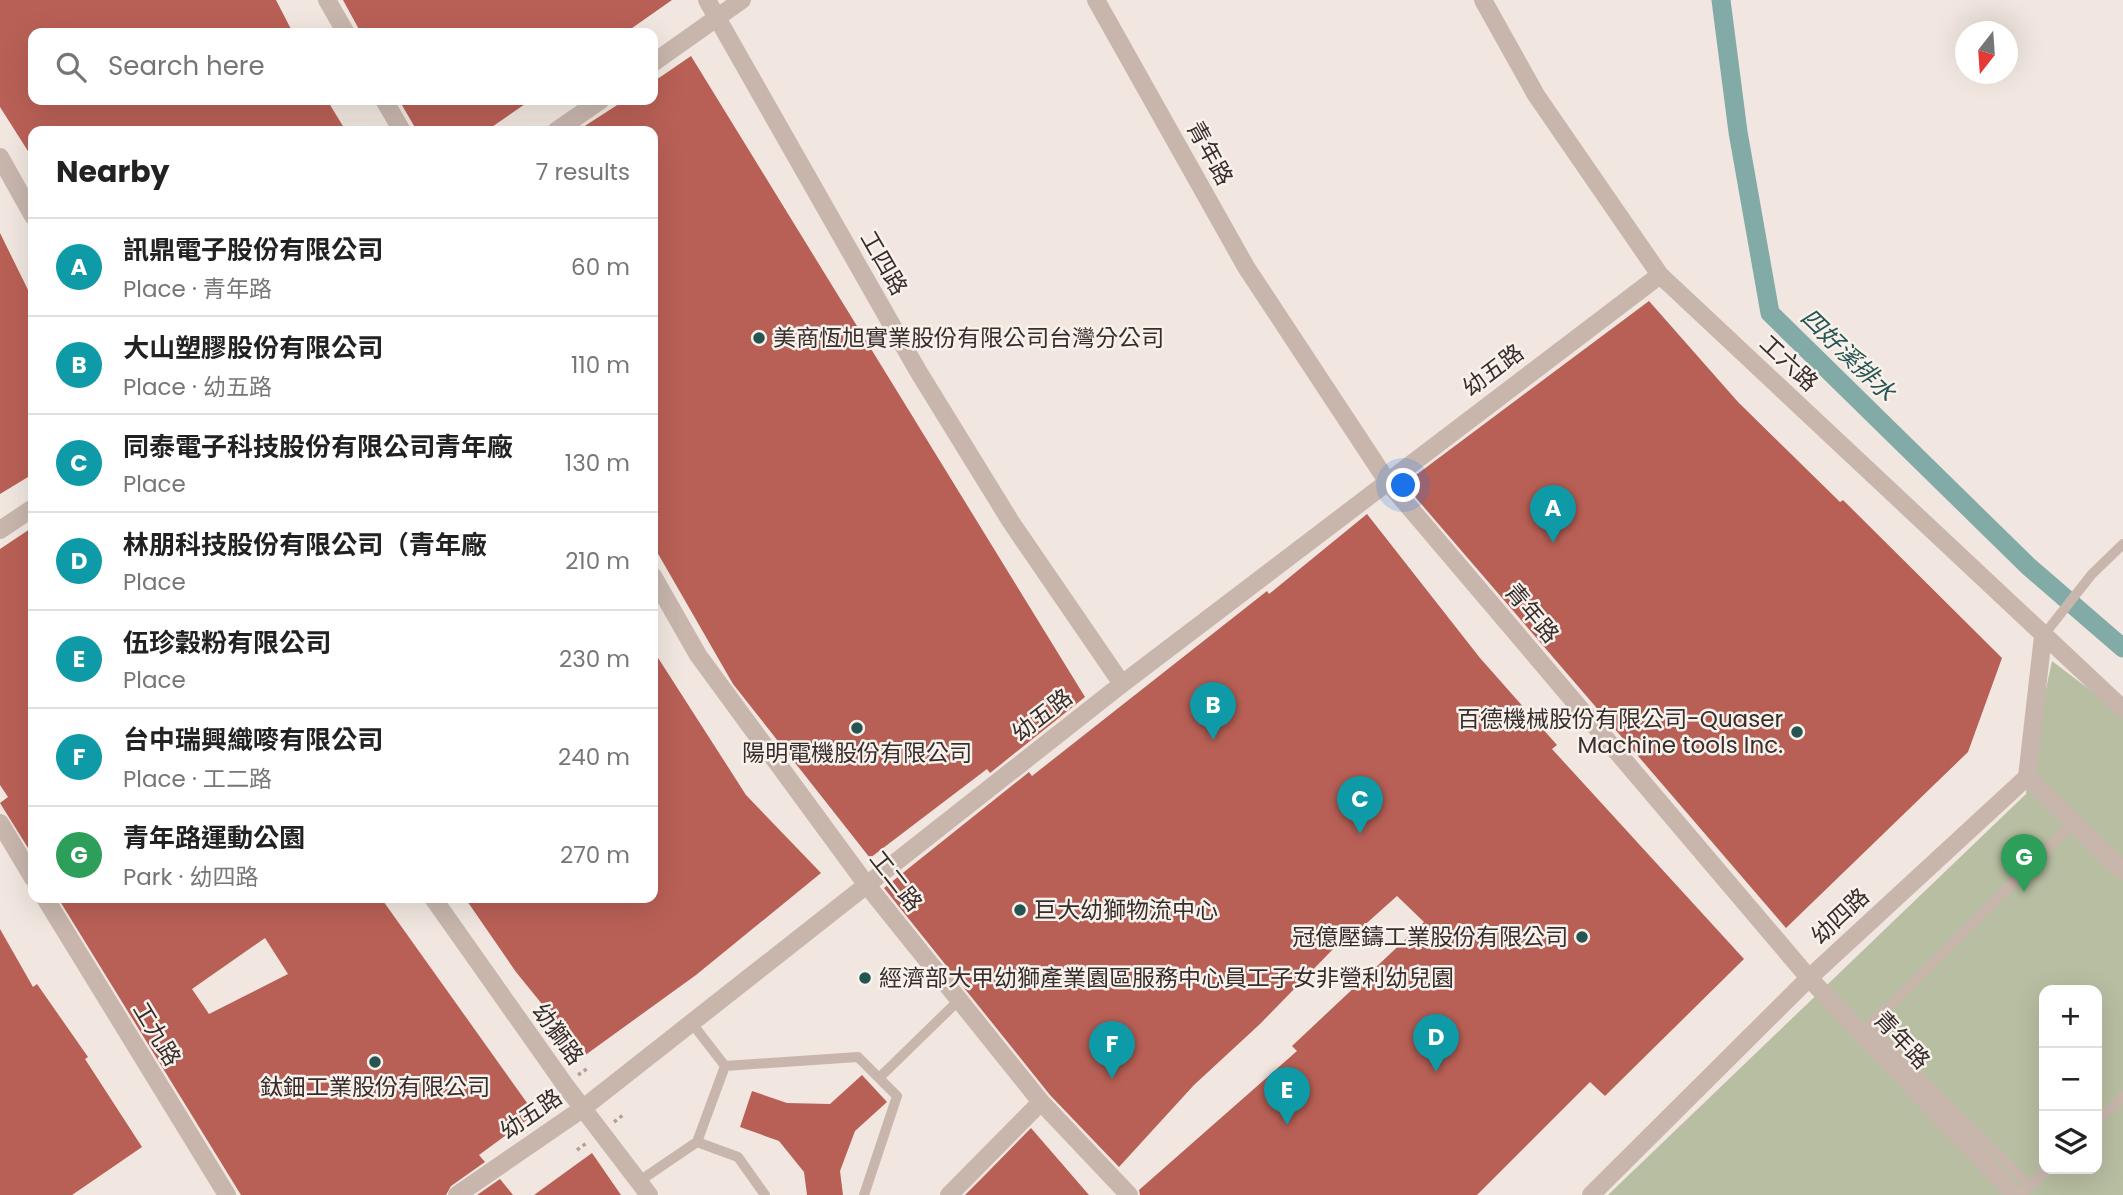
<!DOCTYPE html>
<meta charset="utf-8">
<style>
:root{--surface:#fff;--page:#f6f6f6;--text:#222;--muted:#767676;--line:#e0e0e0;--accent:#255451}
body{margin:0;font-family:Poppins,"Noto Sans TC",sans-serif;background:var(--page);color:var(--text)}
.controls{position:absolute;right:21px;bottom:21px;display:grid;overflow:hidden;border-radius:14px;box-shadow:0 7px 28px #0002}
.controls button{width:63px;height:63px;display:grid;place-items:center;padding:0;border:0;border-bottom:2px solid var(--line);background:var(--surface);color:var(--text);font:35px sans-serif}
.compass{position:absolute;left:1955px;top:21px;width:63px;height:63px;border-radius:50%;background:var(--surface);box-shadow:0 7px 28px #0002;rotate:197deg}
.you{position:absolute;left:1404px;top:486px;width:24px;height:24px;margin:-18px;border:5px solid #fff;border-radius:50%;background:#1a73e8;box-shadow:0 0 0 10px #1a73e833}
.badge{display:grid;place-items:center;width:46px;height:46px;border-radius:50%;background:var(--accent);color:#fff;font-size:23px;font-weight:700}
.pin{position:absolute;translate:-50% -58px;filter:drop-shadow(0 2px 4px #0008)}
.pin::after{content:'';position:absolute;top:37px;width:24px;height:21px;background:inherit;clip-path:polygon(0 0,100% 0,50% 100%)}
.list{margin:0;padding:0;list-style:none}
h2{display:flex;justify-content:space-between;align-items:center;height:91px;margin:0;padding:0 28px;font-size:30px}
h2 small{font-size:23px;font-weight:400;color:var(--muted)}
.list li{display:grid;grid-template-columns:46px 1fr auto;gap:21px;align-items:center;box-sizing:border-box;height:98px;padding:0 28px;border-top:2px solid var(--line)}
.list b{display:block;font-size:26px;white-space:nowrap}
.list p{margin:0;font-size:23px;white-space:nowrap;color:var(--muted)}
.list em{font-size:23px;font-style:normal;color:var(--muted)}
.icon{flex:none;width:38px;height:38px;fill:none;stroke:currentColor;stroke-width:2;stroke-linecap:round;stroke-linejoin:round}
.map{position:relative;flex:none;width:2123px;height:1195px;overflow:hidden}
.search{position:absolute;background:var(--surface);box-shadow:0 7px 28px #0002;left:28px;top:28px;width:630px;height:77px;display:flex;align-items:center;gap:18px;box-sizing:border-box;padding:0 24px;border-radius:14px;color:var(--muted);font-size:26px}
.panel{position:absolute;background:var(--surface);box-shadow:0 7px 28px #0002;left:28px;top:126px;width:630px;height:777px;border-radius:14px}
.map>svg:first-child{display:block}
.green{fill:#b8bea1;fill-rule:evenodd}
.lines{fill:none;stroke-linecap:round;stroke-linejoin:round}
.canal{stroke:#82aba7;stroke-width:19}
.building{fill:#b96056;fill-rule:evenodd}
.path{stroke:#b3a097;stroke-width:3.5;stroke-dasharray:3.5 3.5;stroke-linecap:butt}
.service{stroke:#c8b6ad;stroke-width:10}
.minor{stroke:#c8b6ad;stroke-width:18}
.tertiary{stroke:#c8b6ad;stroke-width:18}
.poi-dot{fill:#255451;stroke:#f8f1ec;stroke-width:2.5}
.labels{text-anchor:middle;stroke-width:5;stroke-linejoin:round;paint-order:stroke}
.street-label{font-size:23px;fill:#372d2b;stroke:#f8f1ec}
.poi-label{font-size:23px;fill:#372d2b;stroke:#f8f1ec;text-anchor:start}
.water-label{font-size:24px;font-style:italic;fill:#255451;stroke:#f8f1ec}
</style>
<div class="map">
<svg width="2123" height="1195" viewBox="0 0 2123 1195">
<rect width="100%" height="100%" fill="#f1e7e0"/>
<path class="green" d="M2052,661L2123,715V1195H1608L2026,794L2027,777ZM2044,990H2097V1169H2044Z"/>
<g class="lines">
<path class="canal" d="M1721,0L1738,132L1770,313L2028,566L2123,648"/>
</g>
<path class="building" d="M0,0H276L293,33H33V100H327L346,131H33V159L0,107Z
M343,0H672L625,33H361Z
M691,56L1085,697L990,773L987,769L870,858L733,684L653,545V131H577L625,100H653V82Z
M399,100H531L486,131H417Z
M0,233L33,300V474L0,494Z
M1649,301L1738,402L1840,502L1843,500L2002,658L1968,752L1786,928L1404,484Z
M1367,514L1480,658L1557,745L1552,749L1744,959L1605,1096L1590,1082L1477,1195H1140L1139,1190L1297,1051L1292,1046L1424,922L1397,896L1340,947L1338,944L1260,1024L1194,1085L1119,1167L1050,1095L884,888L1029,772L1032,776L1267,591L1269,594Z
M33,527V856L0,803L8,797L0,785V549Z
M653,650L746,795L821,873L696,975L584,1056L516,972L465,898H653Z
M58,898H381L535,1114L479,1155L485,1162L451,1186L446,1195H241ZM265,938L288,974L209,1014L192,989Z
M0,929L33,987L37,984L88,1057L85,1059L142,1147L72,1195H0Z
M862,1075L887,1102L855,1131L840,1171L843,1195H807L804,1172L779,1141L740,1127L752,1091L787,1103L830,1104Z
M1031,1128L1089,1195H965L985,1175Z
M592,1153L621,1195H534Z
M500,1179L513,1195H477Z"/>
<g class="lines">
<path class="path" d="M578,1075L588,1068
M542,1103L553,1094
M614,1122L623,1115
M577,1150L588,1142"/>
<path class="service" d="M2043,636L2092,574L2123,544
M691,1022L725,1066
M879,1078L959,1000
M2097,1121L2123,1096
M638,1182L697,1142
M2030,1186L2048,1169
M765,1195L738,1157L697,1142L725,1066L858,1057L897,1096L864,1195
M2022,1195L2030,1186L1869,1026L2074,822"/>
<path class="minor" d="M327,0L346,33
M707,0L918,371L1011,522L1122,684
M1096,0L1246,267L1387,481L1809,978L2015,1195
M1483,0L1536,95L1660,275L2123,709
M653,63L742,0
M384,100L402,131
M556,131L601,100
M0,530L33,508
M653,576L698,655L866,884L1041,1102L1129,1195
M2027,777L2123,871
M0,823L33,878
M45,898L227,1195
M457,1195L582,1109L1122,684L1660,275
M949,1195L1041,1102
M1591,1195L1809,978L2027,777L2043,636"/>
<path class="tertiary" d="M0,157L33,216
M433,898L565,1085L649,1195"/>
</g>
<g class="poi-dot">
<circle cx="759" cy="338" r="7"/>
<circle cx="857" cy="728" r="7"/>
<circle cx="1797" cy="732" r="7"/>
<circle cx="1020" cy="910" r="7"/>
<circle cx="1582" cy="937" r="7"/>
<circle cx="865" cy="978" r="7"/>
<circle cx="375" cy="1062" r="7"/>
</g>
<g class="labels">
<g class="street-label">
<text transform="translate(1210 153) rotate(61)" y="8">青年路</text>
<text transform="translate(884 263) rotate(60)" y="8">工四路</text>
<text transform="translate(1789 363) rotate(43)" y="8">工六路</text>
<text transform="translate(1493 370) rotate(-37)" y="8">幼五路</text>
<text transform="translate(1532 613) rotate(50)" y="8">青年路</text>
<text transform="translate(1042 715) rotate(-38)" y="8">幼五路</text>
<text transform="translate(896 881) rotate(52)" y="8">工二路</text>
<text transform="translate(1840 916) rotate(-43)" y="8">幼四路</text>
<text transform="translate(157 1034) rotate(59)" y="8">工九路</text>
<text transform="translate(558 1034) rotate(54)" y="8">幼獅路</text>
<text transform="translate(1902 1040) rotate(47)" y="8">青年路</text>
<text transform="translate(531 1114) rotate(-35)" y="8">幼五路</text>
</g>
<g class="poi-label">
<text x="773" y="346">美商恆旭實業股份有限公司台灣分公司</text>
<text x="1783" y="727" text-anchor="end">百德機械股份有限公司-Quaser<tspan x="1783" dy="26">Machine tools Inc.</tspan></text>
<text x="857" y="761" text-anchor="middle">陽明電機股份有限公司</text>
<text x="1034" y="918">巨大幼獅物流中心</text>
<text x="1568" y="945" text-anchor="end">冠億壓鑄工業股份有限公司</text>
<text x="879" y="986">經濟部大甲幼獅產業園區服務中心員工子女非營利幼兒園</text>
<text x="375" y="1095" text-anchor="middle">鈦鈿工業股份有限公司</text>
</g>
<g class="water-label">
<text transform="translate(1848 355) rotate(44)" y="8">四好溪排水</text>
</g>
</g>
</svg>
<div class="controls">
<button>+</button>
<button>−</button>
<button><svg class="icon" aria-label="layers" viewBox="0 0 24 24"><path d="M12 4l9 5-9 5-9-5zM3 14l9 5 9-5"/></svg></button>
</div>
<svg class="compass" viewBox="-18 -18 36 36"><path d="M0-13l5 13h-10z" fill="#e53935"/><path d="M0 13l5-13h-10z" fill="#767676"/></svg>
<div class="you"></div>
<div class="pin badge" style="left:1553px;top:543px;background:#0f9aa8">A</div>
<div class="pin badge" style="left:1213px;top:740px;background:#0f9aa8">B</div>
<div class="pin badge" style="left:1360px;top:834px;background:#0f9aa8">C</div>
<div class="pin badge" style="left:1436px;top:1072px;background:#0f9aa8">D</div>
<div class="pin badge" style="left:1287px;top:1125px;background:#0f9aa8">E</div>
<div class="pin badge" style="left:1112px;top:1079px;background:#0f9aa8">F</div>
<div class="pin badge" style="left:2024px;top:892px;background:#2e9e5b">G</div>
<div class="search"><svg class="icon" aria-label="search" viewBox="0 0 24 24"><circle cx="10" cy="10" r="6"/><path d="M15 15l6 6"/></svg>Search here</div>
<section class="panel">
<h2>Nearby<small>7 results</small></h2>
<ul class="list">
<li><span class="badge" style="background:#0f9aa8">A</span><div><b>訊鼎電子股份有限公司</b><p>Place · 青年路</p></div><em>60 m</em></li>
<li><span class="badge" style="background:#0f9aa8">B</span><div><b>大山塑膠股份有限公司</b><p>Place · 幼五路</p></div><em>110 m</em></li>
<li><span class="badge" style="background:#0f9aa8">C</span><div><b>同泰電子科技股份有限公司青年廠</b><p>Place</p></div><em>130 m</em></li>
<li><span class="badge" style="background:#0f9aa8">D</span><div><b>林朋科技股份有限公司（青年廠</b><p>Place</p></div><em>210 m</em></li>
<li><span class="badge" style="background:#0f9aa8">E</span><div><b>伍珍穀粉有限公司</b><p>Place</p></div><em>230 m</em></li>
<li><span class="badge" style="background:#0f9aa8">F</span><div><b>台中瑞興織嘜有限公司</b><p>Place · 工二路</p></div><em>240 m</em></li>
<li><span class="badge" style="background:#2e9e5b">G</span><div><b>青年路運動公園</b><p>Park · 幼四路</p></div><em>270 m</em></li>
</ul>
</section>
</div>
